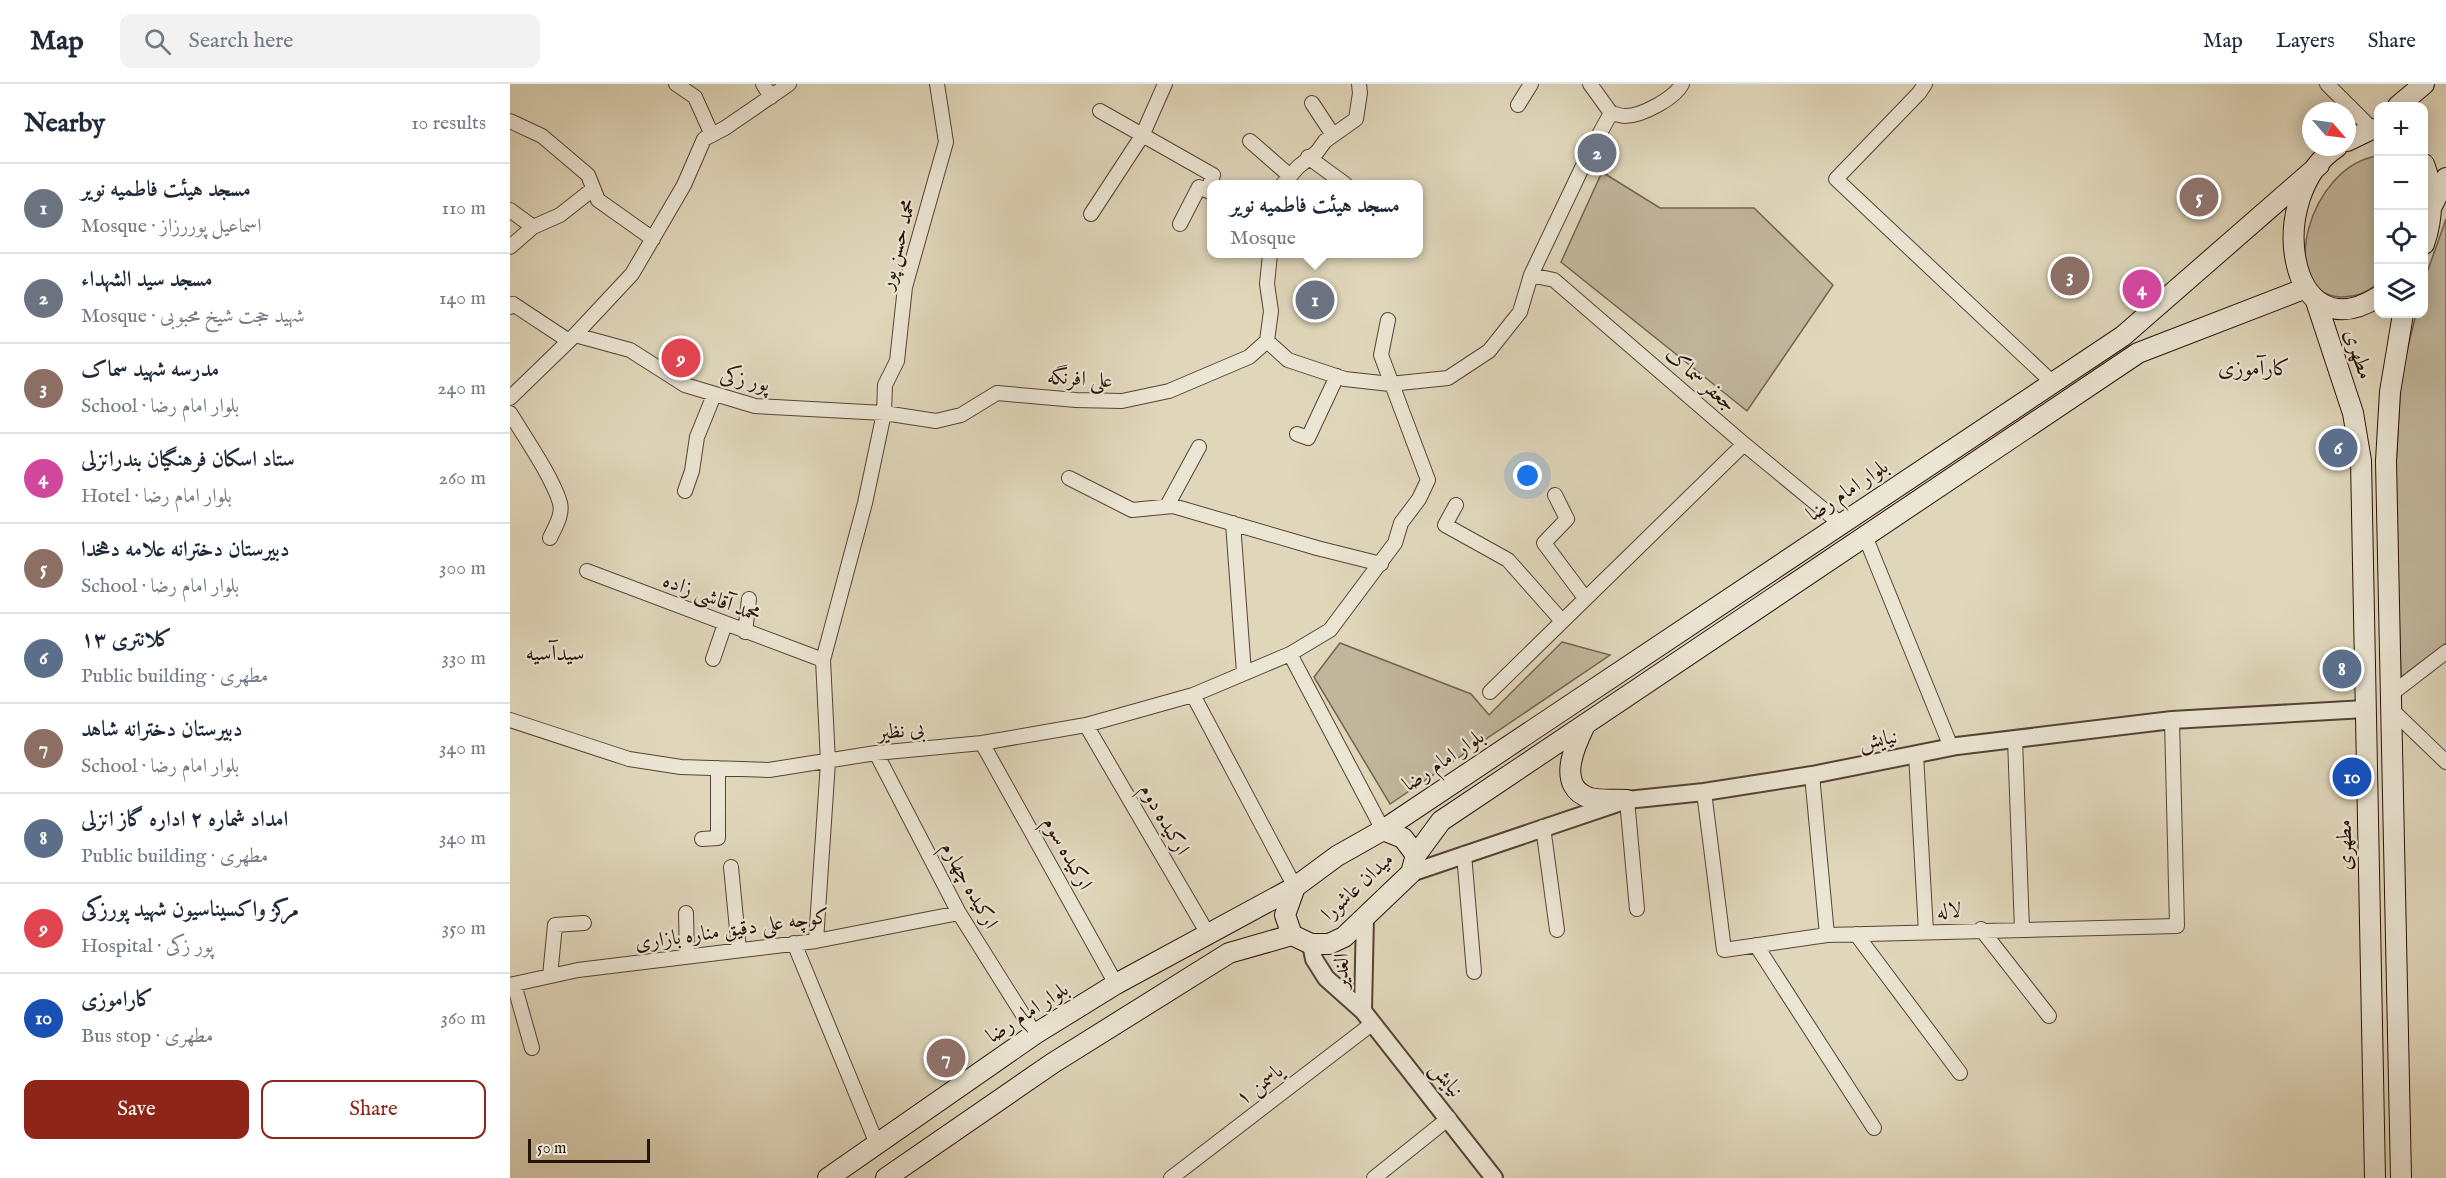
<!DOCTYPE html>
<meta charset="utf-8">
<style>
:root{--surface:#fff;--page:#f2f2f3;--text:#1f2937;--muted:#747a83;--line:#e0e1e3;--accent:#8f2418}
body{margin:0;font-family:"IM FELL English",Amiri,serif;background:var(--page);color:var(--text)}
.controls{position:absolute;right:18px;top:18px;display:grid;overflow:hidden;border-radius:12px;box-shadow:0 3px 15px #0003}
.controls button{width:54px;height:54px;display:grid;place-items:center;padding:0;border:0;border-bottom:2px solid var(--line);background:var(--surface);color:var(--text);font:30px sans-serif}
.compass{position:absolute;left:1792px;top:18px;width:54px;height:54px;border-radius:50%;background:var(--surface);box-shadow:0 3px 15px #0003;rotate:118deg}
.scale{position:absolute;left:18px;bottom:15px;width:122px;box-sizing:border-box;padding-left:6px;border:3px solid #271207;border-top:0;font-size:16px;line-height:21px;white-space:nowrap;color:#271207;-webkit-text-stroke:4px #ebe5d3;paint-order:stroke}
.you{position:absolute;left:1018px;top:392px;width:21px;height:21px;margin:-15px;border:4px solid #fff;border-radius:50%;background:#1a73e8;box-shadow:0 0 0 9px #1a73e833}
.badge{display:grid;place-items:center;width:39px;height:39px;border-radius:50%;background:var(--accent);color:#fff;font-size:20px;font-weight:700}
.pin{position:absolute;translate:-50% -50%;border:3px solid #fff;box-shadow:0 2px 6px #0006}
.popup{position:absolute;left:697px;top:96px;width:216px;height:78px;box-sizing:border-box;display:grid;place-content:center;border-radius:12px;background:var(--surface);filter:drop-shadow(0 2px 4px #0005);font-size:20px;white-space:nowrap;color:var(--muted)}
.popup b{font-size:22px;color:var(--text)}
.popup::after{content:'';position:absolute;left:50%;top:100%;margin-left:-12px;border:12px solid transparent;border-top-color:var(--surface)}
.list{margin:0;padding:0;list-style:none}
h2{display:flex;justify-content:space-between;align-items:center;height:78px;margin:0;padding:0 24px;font-size:26px}
h2 small{font-size:20px;font-weight:400;color:var(--muted)}
.list li{display:grid;grid-template-columns:39px 1fr auto;gap:18px;align-items:center;box-sizing:border-box;height:90px;padding:0 24px;border-top:2px solid var(--line)}
.list b{display:block;font-size:22px;white-space:nowrap}
.list p{margin:0;font-size:20px;white-space:nowrap;color:var(--muted)}
.list em{font-size:20px;font-style:normal;color:var(--muted)}
.actions{display:flex;gap:12px;padding:18px 24px}
.actions a{flex:1;padding:14px 0;border:2px solid var(--accent);border-radius:12px;text-align:center;font-size:21px;color:var(--accent)}
.actions .main{background:var(--accent);color:#fff}
.icon{flex:none;width:33px;height:33px;fill:none;stroke:currentColor;stroke-width:2;stroke-linecap:round;stroke-linejoin:round}
.map{position:relative;flex:none;width:1936px;height:1094px;overflow:hidden}
header{display:flex;align-items:center;gap:36px;box-sizing:border-box;height:84px;padding:0 30px;background:var(--surface);border-bottom:2px solid var(--line)}
header strong{font-size:28px}
nav{display:flex;gap:33px;margin-inline-start:auto;font-size:21px}
.search{width:420px;height:54px;background:var(--page);display:flex;align-items:center;gap:15px;box-sizing:border-box;padding:0 21px;border-radius:12px;color:var(--muted);font-size:22px}
main{display:flex}
aside{flex:1;background:var(--surface)}
.map>svg:first-child{display:block}
.green{fill:#c1b69c;stroke:#746452;stroke-width:1.5}
.lines{fill:none;stroke-linecap:round;stroke-linejoin:round}
.minor-casing{stroke:#554334;stroke-width:16}
.tertiary-casing{stroke:#554334;stroke-width:20}
.secondary-casing{stroke:#271207;stroke-width:22}
.minor{stroke:#ebe5d3;stroke-width:14}
.tertiary{stroke:#ebe5d3;stroke-width:16}
.secondary{stroke:#ebe5d3;stroke-width:20}
.labels{text-anchor:middle;stroke-width:4.5;stroke-linejoin:round;paint-order:stroke}
.street-label{font-size:21px;fill:#271207;stroke:#ebe5d3}
.neighbourhood-label{font-size:22px;fill:#271207;stroke:#ebe5d3}
</style>
<header>
<strong>Map</strong>
<div class="search"><svg class="icon" aria-label="search" viewBox="0 0 24 24"><circle cx="10" cy="10" r="6"/><path d="M15 15l6 6"/></svg>Search here</div>
<nav><a>Map</a><a>Layers</a><a>Share</a></nav>
</header>
<main>
<aside>
<h2>Nearby<small>10 results</small></h2>
<ul class="list">
<li><span class="badge" style="background:#6b7280">1</span><div><b>مسجد هیئت فاطمیه نویر</b><p>Mosque · اسماعیل پوررزاز</p></div><em>110 m</em></li>
<li><span class="badge" style="background:#6b7280">2</span><div><b>مسجد سید الشهداء</b><p>Mosque · شهید حجت شیخ محبوبی</p></div><em>140 m</em></li>
<li><span class="badge" style="background:#8d6e63">3</span><div><b>مدرسه شهید سماک</b><p>School · بلوار امام رضا</p></div><em>240 m</em></li>
<li><span class="badge" style="background:#d1479c">4</span><div><b>ستاد اسکان فرهنگیان بندرانزلی</b><p>Hotel · بلوار امام رضا</p></div><em>260 m</em></li>
<li><span class="badge" style="background:#8d6e63">5</span><div><b>دبیرستان دخترانه علامه دهخدا</b><p>School · بلوار امام رضا</p></div><em>300 m</em></li>
<li><span class="badge" style="background:#5c6f8a">6</span><div><b>کلانتری ۱۳</b><p>Public building · مطهری</p></div><em>330 m</em></li>
<li><span class="badge" style="background:#8d6e63">7</span><div><b>دبیرستان دخترانه شاهد</b><p>School · بلوار امام رضا</p></div><em>340 m</em></li>
<li><span class="badge" style="background:#5c6f8a">8</span><div><b>امداد شماره ۲ اداره گاز انزلی</b><p>Public building · مطهری</p></div><em>340 m</em></li>
<li><span class="badge" style="background:#e0444e">9</span><div><b>مرکز واکسیناسیون شهید پورزکی</b><p>Hospital · پور زکی</p></div><em>350 m</em></li>
<li><span class="badge" style="background:#1a4fb4">10</span><div><b>کاراموزی</b><p>Bus stop · مطهری</p></div><em>360 m</em></li>
</ul>
<div class="actions"><a class="main">Save</a><a>Share</a></div>
</aside>
<div class="map">
<svg width="1936" height="1094" viewBox="0 0 1936 1094">
<rect width="100%" height="100%" fill="#e0d7bb"/>
<filter id="stains"><feTurbulence type="fractalNoise" baseFrequency=".00333" numOctaves="4"/><feColorMatrix values="0 0 0 0 .2 0 0 0 0 .09 0 0 0 0 .02 0 0 0 .5 -.17"/></filter>
<radialGradient id="worn" r=".72"><stop offset=".6" stop-color="#630" stop-opacity="0"/><stop offset="1" stop-color="#630" stop-opacity=".3"/></radialGradient>
<path class="green" d="M1868,72V199C1858,208 1844,214 1830,213C1765,209 1799,81 1868,72Z
M1092,88L1150,124H1244L1323,201L1237,327L1051,178Z
M1936,135V559L1891,593L1885,399L1891,292L1906,230H1914V197Z
M1052,558L1100,571L880,720L804,593L830,559L961,610L979,631Z"/>
<g class="lines">
<g class="minor-casing">
<path id="minor" d="M166,0L185,13L202,51
M253,0L261,13
M1080,0L1101,29
M1415,0L1409,9L1326,95L1543,299
M1817,0L1862,45
M802,19L823,51
M1008,21L1021,0
M590,27L703,91L698,107L702,109
M0,37L32,52L78,91L88,116L143,155
M740,57L780,92
M798,73L835,100
M773,100L788,83L807,68L815,57L846,35L850,9L849,0
M0,126L23,143L0,163
M581,130L632,52L655,0
M670,140L689,103L698,107
M23,143L50,131L83,105
M1021,191L1044,196L1234,360L1331,440
M0,223L3,220L59,257
M65,251L120,266L175,301L245,322L374,329L426,337L451,331L487,309L566,316L612,317L659,307L739,273L757,257
M757,257L778,276L835,295L880,300L938,294L979,267L1010,228L1021,191L1080,67L1101,29C1105,30 1111,32 1115,32C1132,32 1165,14 1172,0
M757,257L761,227L757,200L760,170
M0,314L65,251L122,190L174,101L194,55L215,44L279,0
M0,329C14,352 43,394 50,419C53,431 45,443 40,454
M787,350L798,354L827,292
M559,394L622,426L663,422L807,464L871,480
M175,407L182,387L187,353L204,311
M1045,411L1057,435L1034,459L1075,514
M946,421L935,441L998,476L1052,537
M657,422L689,363
M723,439L734,589
M1355,452L1441,663
M77,487L313,576
M235,548L239,515
M780,570L873,746
M203,575L215,540
M980,608L1234,360
M683,611L785,803
M1880,611L1936,568
M1881,625L1936,678
M0,636L119,675L171,683L259,686L366,669L472,659L576,641L683,611L780,570L820,546L885,459L891,439L909,415L918,396L871,271L878,236
M576,641L698,850
M1505,655L1512,845
M472,659L606,900
M366,669L449,829L525,950
M1406,670L1416,848
M1302,691L1317,851
M1194,708L1214,866L1317,851L1667,842L1662,636
M1117,716L1127,825
M1033,743L1047,846
M192,755L208,754V684
M954,770L964,888
M221,783L229,866
M176,829L177,873
M1471,845L1539,932
M1346,850L1450,989
M306,857L318,678L313,576L355,419L374,329L375,301L387,277L395,203L436,58L427,0
M284,859L367,1060
M1246,861L1364,1044
M40,892L45,841L74,839
M4,900L22,964
M0,901L68,886L306,857L449,829
M661,1094L863,939
M864,1094L939,1034"/>
</g>
<g class="tertiary-casing">
<path id="tertiary" d="M901,789L1117,716L1194,708L1302,691L1447,662L1662,636L1855,625
M801,860L804,875L816,894L853,927L984,1094
M853,927L855,832"/>
</g>
<g class="secondary-casing">
<path id="secondary" d="M1888,22L1914,0
M1837,57L1862,45L1868,46
M1827,63C1754,111 1777,270 1868,213
M1914,80C1924,105 1923,135 1914,160
M1922,122L1936,94
M1806,217L1843,329L1851,377L1865,1094
M1075,641C1064,663 1046,703 1080,714C1091,717 1106,715 1117,716
M873,746L893,754L906,771L901,789L834,853L819,860H801L782,851L775,831L785,803L827,772L873,746L1613,252L1809,81
M906,771L931,737L1628,269L1796,204
M318,1094L525,950L606,900L785,803
M376,1094L543,979L719,869L782,851
M1891,1094L1876,377L1880,308L1893,230"/>
</g>
<use href="#minor" class="minor"/>
<use href="#tertiary" class="tertiary"/>
<use href="#secondary" class="secondary"/>
</g>
<g class="labels">
<g class="street-label">
<text transform="translate(387 160) rotate(-75)" y="7">محمد حسن پور</text>
<text transform="translate(1849 270) rotate(72)" y="7">مطهری</text>
<text transform="translate(570 294) rotate(4)" y="7">علی افرنگه</text>
<text transform="translate(235 295) rotate(12)" y="7">پور زکی</text>
<text transform="translate(1191 295) rotate(41)" y="7">جعفر سماک</text>
<text transform="translate(1337 406) rotate(-34)" y="7">بلوار امام رضا</text>
<text transform="translate(202 513) rotate(21)" y="7">محمد آقاشی زاده</text>
<text transform="translate(391 646) rotate(-6)" y="7">بی نظیر</text>
<text transform="translate(1368 655) rotate(-11)" y="7">نیایش</text>
<text transform="translate(933 676) rotate(-34)" y="7">بلوار امام رضا</text>
<text transform="translate(655 735) rotate(60)" y="7">ارکیده دوم</text>
<text transform="translate(1834 761) rotate(-91)" y="7">مطهری</text>
<text transform="translate(558 769) rotate(61)" y="7">ارکیده سوم</text>
<text transform="translate(460 801) rotate(61)" y="7">ارکیده چهارم</text>
<text transform="translate(847 802) rotate(-43)" y="7">میدان عاشورا</text>
<text transform="translate(1439 826) rotate(-3)" y="7">لاله</text>
<text transform="translate(222 845) rotate(-8)" y="7">کوچه علی دقیق مناره بازاری</text>
<text transform="translate(831 887) rotate(-89)" y="7">الغدیر</text>
<text transform="translate(517 928) rotate(-33)" y="7">بلوار امام رضا</text>
<text transform="translate(937 995) rotate(51)" y="7">نیایش</text>
<text transform="translate(749 1000) rotate(-37)" y="7">یاسمن ۱</text>
</g>
<g class="neighbourhood-label">
<text x="1744" y="291">کارآموزی</text>
<text x="45" y="576">سیدآسیه</text>
</g>
</g>
<rect width="100%" height="100%" filter="url(#stains)"/>
<rect width="100%" height="100%" fill="url(#worn)"/>
</svg>
<div class="controls">
<button>+</button>
<button>−</button>
<button><svg class="icon" aria-label="locate" viewBox="0 0 24 24"><circle cx="12" cy="12" r="6"/><path d="M12 2v4M12 18v4M2 12h4M18 12h4"/></svg></button>
<button><svg class="icon" aria-label="layers" viewBox="0 0 24 24"><path d="M12 4l9 5-9 5-9-5zM3 14l9 5 9-5"/></svg></button>
</div>
<svg class="compass" viewBox="-18 -18 36 36"><path d="M0-13l5 13h-10z" fill="#e53935"/><path d="M0 13l5-13h-10z" fill="#747a83"/></svg>
<div class="scale">50 m</div>
<div class="you"></div>
<div class="pin badge" style="left:805px;top:216px;background:#6b7280">1</div>
<div class="popup"><b>مسجد هیئت فاطمیه نویر</b>Mosque</div>
<div class="pin badge" style="left:1087px;top:69px;background:#6b7280">2</div>
<div class="pin badge" style="left:1560px;top:192px;background:#8d6e63">3</div>
<div class="pin badge" style="left:1632px;top:205px;background:#d1479c">4</div>
<div class="pin badge" style="left:1689px;top:113px;background:#8d6e63">5</div>
<div class="pin badge" style="left:1828px;top:364px;background:#5c6f8a">6</div>
<div class="pin badge" style="left:436px;top:974px;background:#8d6e63">7</div>
<div class="pin badge" style="left:1832px;top:585px;background:#5c6f8a">8</div>
<div class="pin badge" style="left:171px;top:274px;background:#e0444e">9</div>
<div class="pin badge" style="left:1842px;top:693px;background:#1a4fb4">10</div>
</div>
</main>
